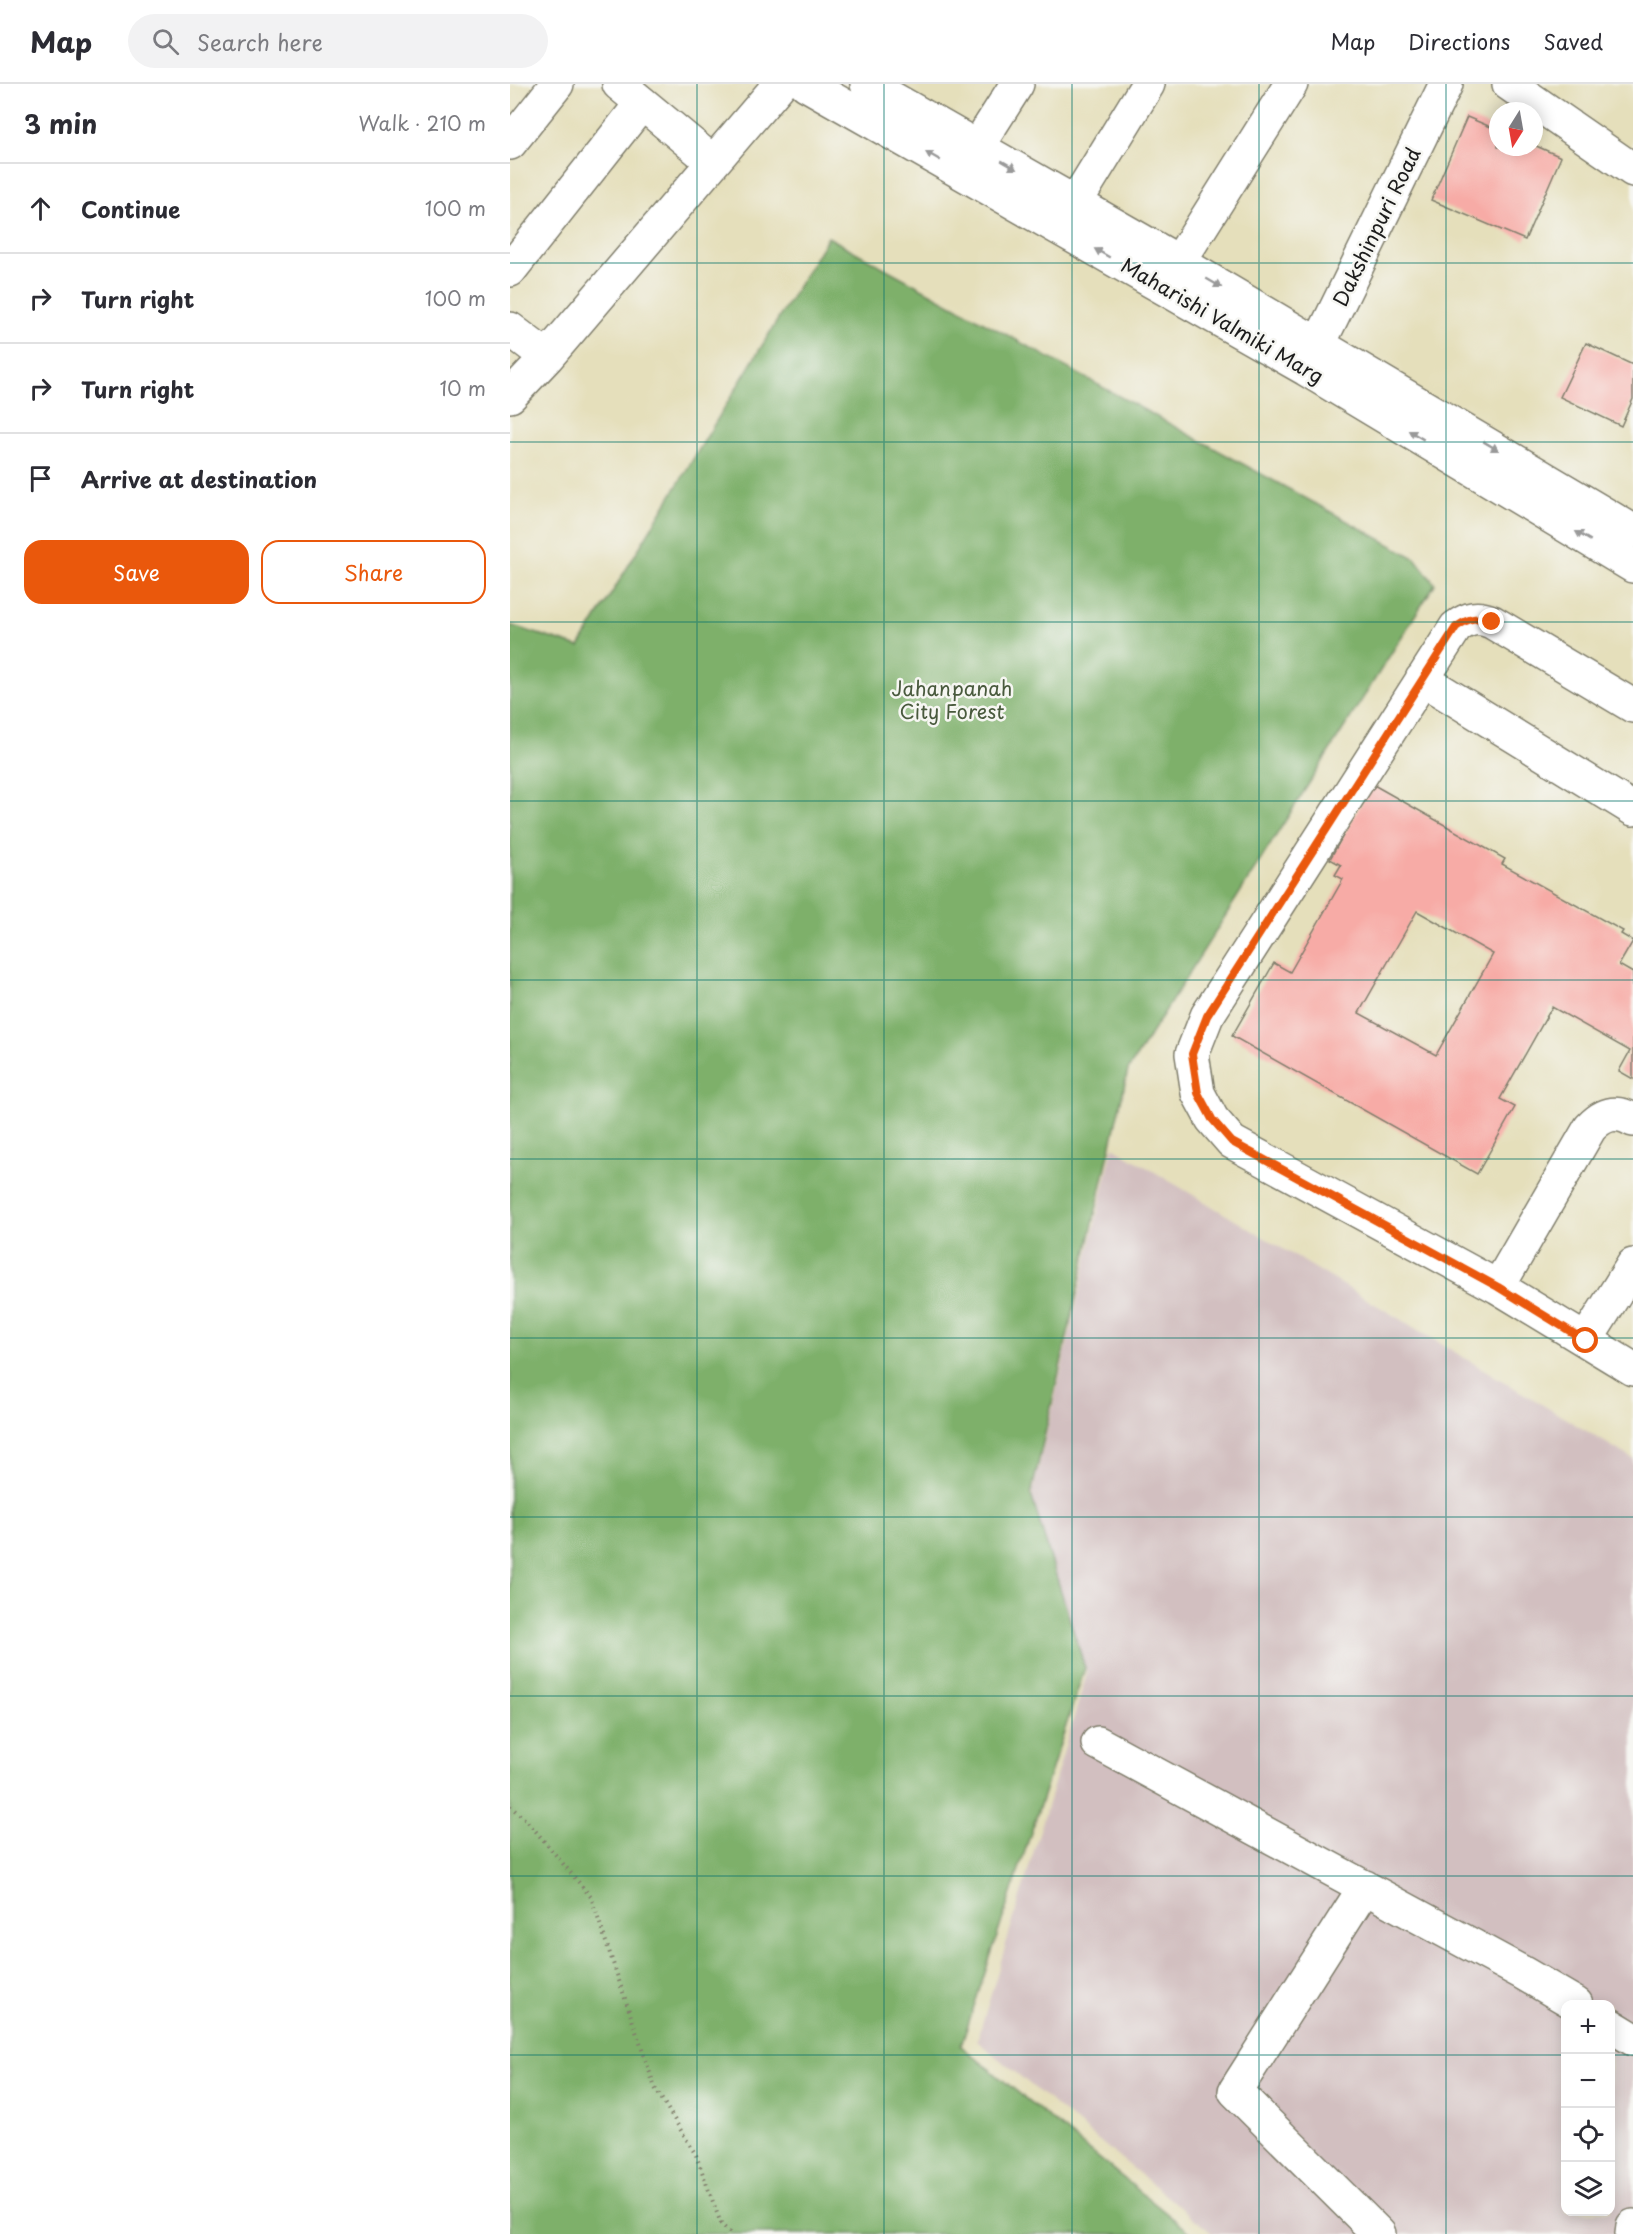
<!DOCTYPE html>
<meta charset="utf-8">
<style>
:root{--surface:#fff;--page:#f2f2f3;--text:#2b2b33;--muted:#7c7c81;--line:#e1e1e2;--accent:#ea580c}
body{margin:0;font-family:"Playpen Sans",sans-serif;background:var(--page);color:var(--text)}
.controls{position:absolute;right:18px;bottom:18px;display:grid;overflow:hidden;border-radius:12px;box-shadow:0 3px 15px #0003}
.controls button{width:54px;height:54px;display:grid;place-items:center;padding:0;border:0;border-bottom:2px solid var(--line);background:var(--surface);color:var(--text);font:30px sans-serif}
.compass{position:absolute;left:979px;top:18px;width:54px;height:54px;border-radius:50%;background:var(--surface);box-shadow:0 3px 15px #0003;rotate:191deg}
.stop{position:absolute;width:18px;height:18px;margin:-14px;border:4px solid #ea580c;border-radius:50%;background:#fff}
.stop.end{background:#ea580c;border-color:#fff;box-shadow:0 2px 6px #0008}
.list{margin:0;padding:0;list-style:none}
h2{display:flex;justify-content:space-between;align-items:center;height:78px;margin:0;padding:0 24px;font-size:26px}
h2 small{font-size:20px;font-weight:400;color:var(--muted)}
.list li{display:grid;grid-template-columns:39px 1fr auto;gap:18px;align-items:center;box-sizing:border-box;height:90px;padding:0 24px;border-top:2px solid var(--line)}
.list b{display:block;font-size:22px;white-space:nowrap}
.list em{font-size:20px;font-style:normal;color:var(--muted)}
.actions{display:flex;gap:12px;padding:18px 24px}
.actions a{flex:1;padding:14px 0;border:2px solid var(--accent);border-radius:18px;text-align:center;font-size:21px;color:var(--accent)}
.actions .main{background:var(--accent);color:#fff}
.icon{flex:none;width:33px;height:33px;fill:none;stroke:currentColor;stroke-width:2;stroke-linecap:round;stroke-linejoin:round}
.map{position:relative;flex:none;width:1123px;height:2150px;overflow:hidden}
header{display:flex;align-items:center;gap:36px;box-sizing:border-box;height:84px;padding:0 30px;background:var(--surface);border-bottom:2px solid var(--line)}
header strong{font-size:28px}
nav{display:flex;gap:33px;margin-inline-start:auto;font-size:21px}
.search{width:420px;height:54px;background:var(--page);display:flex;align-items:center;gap:15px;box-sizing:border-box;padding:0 21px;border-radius:33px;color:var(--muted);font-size:22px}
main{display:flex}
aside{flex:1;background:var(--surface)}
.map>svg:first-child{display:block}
.industrial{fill:#d2bfc0;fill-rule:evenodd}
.forest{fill:#7eb06b;stroke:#4d6644;stroke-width:1.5}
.building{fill:#f7aba6;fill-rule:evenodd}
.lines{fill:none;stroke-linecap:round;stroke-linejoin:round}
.minor-casing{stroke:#807e6c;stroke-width:36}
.path{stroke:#807e6c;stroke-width:4;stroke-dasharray:1.5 4.5;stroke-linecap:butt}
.minor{stroke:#fff;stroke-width:33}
.oneway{fill:#999}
.route{stroke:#ea580c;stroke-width:8}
.grid{fill:none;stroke:#0f766e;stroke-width:1.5;stroke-opacity:0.55}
.labels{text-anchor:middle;stroke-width:5;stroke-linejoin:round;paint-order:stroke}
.street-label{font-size:20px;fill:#1c1c1c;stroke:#f6f6f2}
.park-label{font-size:20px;fill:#495a3d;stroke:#f6f6f2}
</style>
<header>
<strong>Map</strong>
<div class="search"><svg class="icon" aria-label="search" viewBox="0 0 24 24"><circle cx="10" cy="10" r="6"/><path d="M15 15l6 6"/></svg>Search here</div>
<nav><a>Map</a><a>Directions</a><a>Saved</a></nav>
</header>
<main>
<aside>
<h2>3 min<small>Walk · 210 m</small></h2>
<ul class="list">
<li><svg class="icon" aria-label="ahead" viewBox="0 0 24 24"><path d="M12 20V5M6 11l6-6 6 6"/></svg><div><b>Continue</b></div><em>100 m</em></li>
<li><svg class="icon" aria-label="right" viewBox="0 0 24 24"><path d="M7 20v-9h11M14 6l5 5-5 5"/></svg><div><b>Turn right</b></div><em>100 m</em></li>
<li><svg class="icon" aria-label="right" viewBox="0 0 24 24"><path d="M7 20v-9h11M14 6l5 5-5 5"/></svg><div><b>Turn right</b></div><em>10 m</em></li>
<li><svg class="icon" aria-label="arrive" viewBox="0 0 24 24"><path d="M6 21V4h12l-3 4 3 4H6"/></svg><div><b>Arrive at destination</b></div></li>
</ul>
<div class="actions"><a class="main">Save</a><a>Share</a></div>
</aside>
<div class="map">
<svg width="1123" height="2150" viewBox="0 0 1123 2150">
<rect width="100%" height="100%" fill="#f6f6f2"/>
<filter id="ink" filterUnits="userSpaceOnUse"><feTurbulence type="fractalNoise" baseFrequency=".0167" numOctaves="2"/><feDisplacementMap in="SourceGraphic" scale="12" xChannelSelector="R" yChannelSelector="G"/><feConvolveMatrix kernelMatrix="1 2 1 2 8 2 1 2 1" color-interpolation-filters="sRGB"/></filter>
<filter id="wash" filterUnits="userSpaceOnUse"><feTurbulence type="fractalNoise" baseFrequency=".008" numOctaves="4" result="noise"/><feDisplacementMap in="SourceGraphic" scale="24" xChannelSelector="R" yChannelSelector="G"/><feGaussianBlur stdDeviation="1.35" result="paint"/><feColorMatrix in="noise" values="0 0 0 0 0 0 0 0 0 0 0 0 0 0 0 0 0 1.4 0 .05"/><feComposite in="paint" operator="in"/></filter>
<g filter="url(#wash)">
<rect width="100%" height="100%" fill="#e5dfbb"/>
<path class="industrial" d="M603,1063L1123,1375V2150H703L467,1957L577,1589L522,1412ZM1056,1920H1100V2128H1056Z"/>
<path class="forest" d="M318,153L905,474L925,500L618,986L521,1411L575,1584L451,1962L682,2150H0V541L69,563Z"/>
<g id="blocks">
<path class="building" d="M957,33L988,46V63H1024V61L1051,73L1015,156L921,116Z
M1076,259L1123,281V315L1111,342L1050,313Z
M862,700L995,775L992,780L1113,847L1111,850L1123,857L1109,881L1123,889V995L1109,987L1120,967L1042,923L990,1015L1005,1023L967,1090L722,952L764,879L780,888L833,795L825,791L831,781L820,775ZM907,827L983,870L926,971L849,929Z"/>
</g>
</g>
<g filter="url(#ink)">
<use href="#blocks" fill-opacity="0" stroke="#807e6c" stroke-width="1.5"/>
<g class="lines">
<g class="minor-casing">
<path id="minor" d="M109,0L203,78
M296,0L796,285L1123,482
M357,0L669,178L1123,447
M999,0L1123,86
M0,59L47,0
M467,63L507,0
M565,119L638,0
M669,178L781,0
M0,186L132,19
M0,245L37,273
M800,278L936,0
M0,312L37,273L270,0
M912,595L1123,725
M1123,622L982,538C967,532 959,534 946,543L697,932L682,970L688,1009L702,1035L722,1058L988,1203L1123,1285
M988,1203L1080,1044C1093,1030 1106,1026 1123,1036
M1076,1256L1123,1181
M588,1659L1013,1889L1066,1920
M855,1803L725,2007L869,2150
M1100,1941L1123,1955
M1122,2150L1123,2142"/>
</g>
<path class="path" d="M0,1722L18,1738L81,1813L145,2004L186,2071L211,2140L221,2150"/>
<use href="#minor" class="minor"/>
</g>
<defs><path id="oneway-solid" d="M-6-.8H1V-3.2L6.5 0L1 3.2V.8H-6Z" transform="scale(1.5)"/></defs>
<g class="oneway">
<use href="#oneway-solid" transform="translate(423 72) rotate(-150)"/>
<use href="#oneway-solid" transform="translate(499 81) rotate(30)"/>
<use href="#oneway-solid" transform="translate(592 169) rotate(-150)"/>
<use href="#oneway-solid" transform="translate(704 199) rotate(30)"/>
<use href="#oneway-solid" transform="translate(906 351) rotate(-149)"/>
<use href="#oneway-solid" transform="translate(981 362) rotate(31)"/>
<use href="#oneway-solid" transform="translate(1073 452) rotate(-149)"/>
</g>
</g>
<g class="lines" filter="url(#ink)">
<path class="route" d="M982,538C967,532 959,534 946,543L697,932L682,970L688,1009L702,1035L722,1058L988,1203L1076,1257"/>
</g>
<path class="grid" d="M187,0V2150M374,0V2150M562,0V2150M749,0V2150M936,0V2150M0,179H1123M0,358H1123M0,538H1123M0,717H1123M0,896H1123M0,1075H1123M0,1254H1123M0,1433H1123M0,1612H1123M0,1792H1123M0,1971H1056M1100,1971H1123"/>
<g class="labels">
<g class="street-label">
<text transform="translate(867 143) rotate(-64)" y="7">Dakshinpuri Road</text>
<text transform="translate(712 237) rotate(30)" y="7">Maharishi Valmiki Marg</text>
</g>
<g class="park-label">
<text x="442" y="612">Jahanpanah<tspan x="442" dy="23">City Forest</tspan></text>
</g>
</g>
</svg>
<div class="controls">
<button>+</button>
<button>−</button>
<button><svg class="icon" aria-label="locate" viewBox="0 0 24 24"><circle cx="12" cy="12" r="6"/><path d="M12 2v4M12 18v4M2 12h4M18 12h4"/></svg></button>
<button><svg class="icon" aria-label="layers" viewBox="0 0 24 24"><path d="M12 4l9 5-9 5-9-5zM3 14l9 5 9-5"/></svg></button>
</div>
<svg class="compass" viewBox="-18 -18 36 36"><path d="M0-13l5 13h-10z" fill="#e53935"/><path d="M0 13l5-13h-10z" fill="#7c7c81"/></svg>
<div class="stop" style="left:1076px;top:1257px"></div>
<div class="stop end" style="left:982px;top:538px"></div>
</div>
</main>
